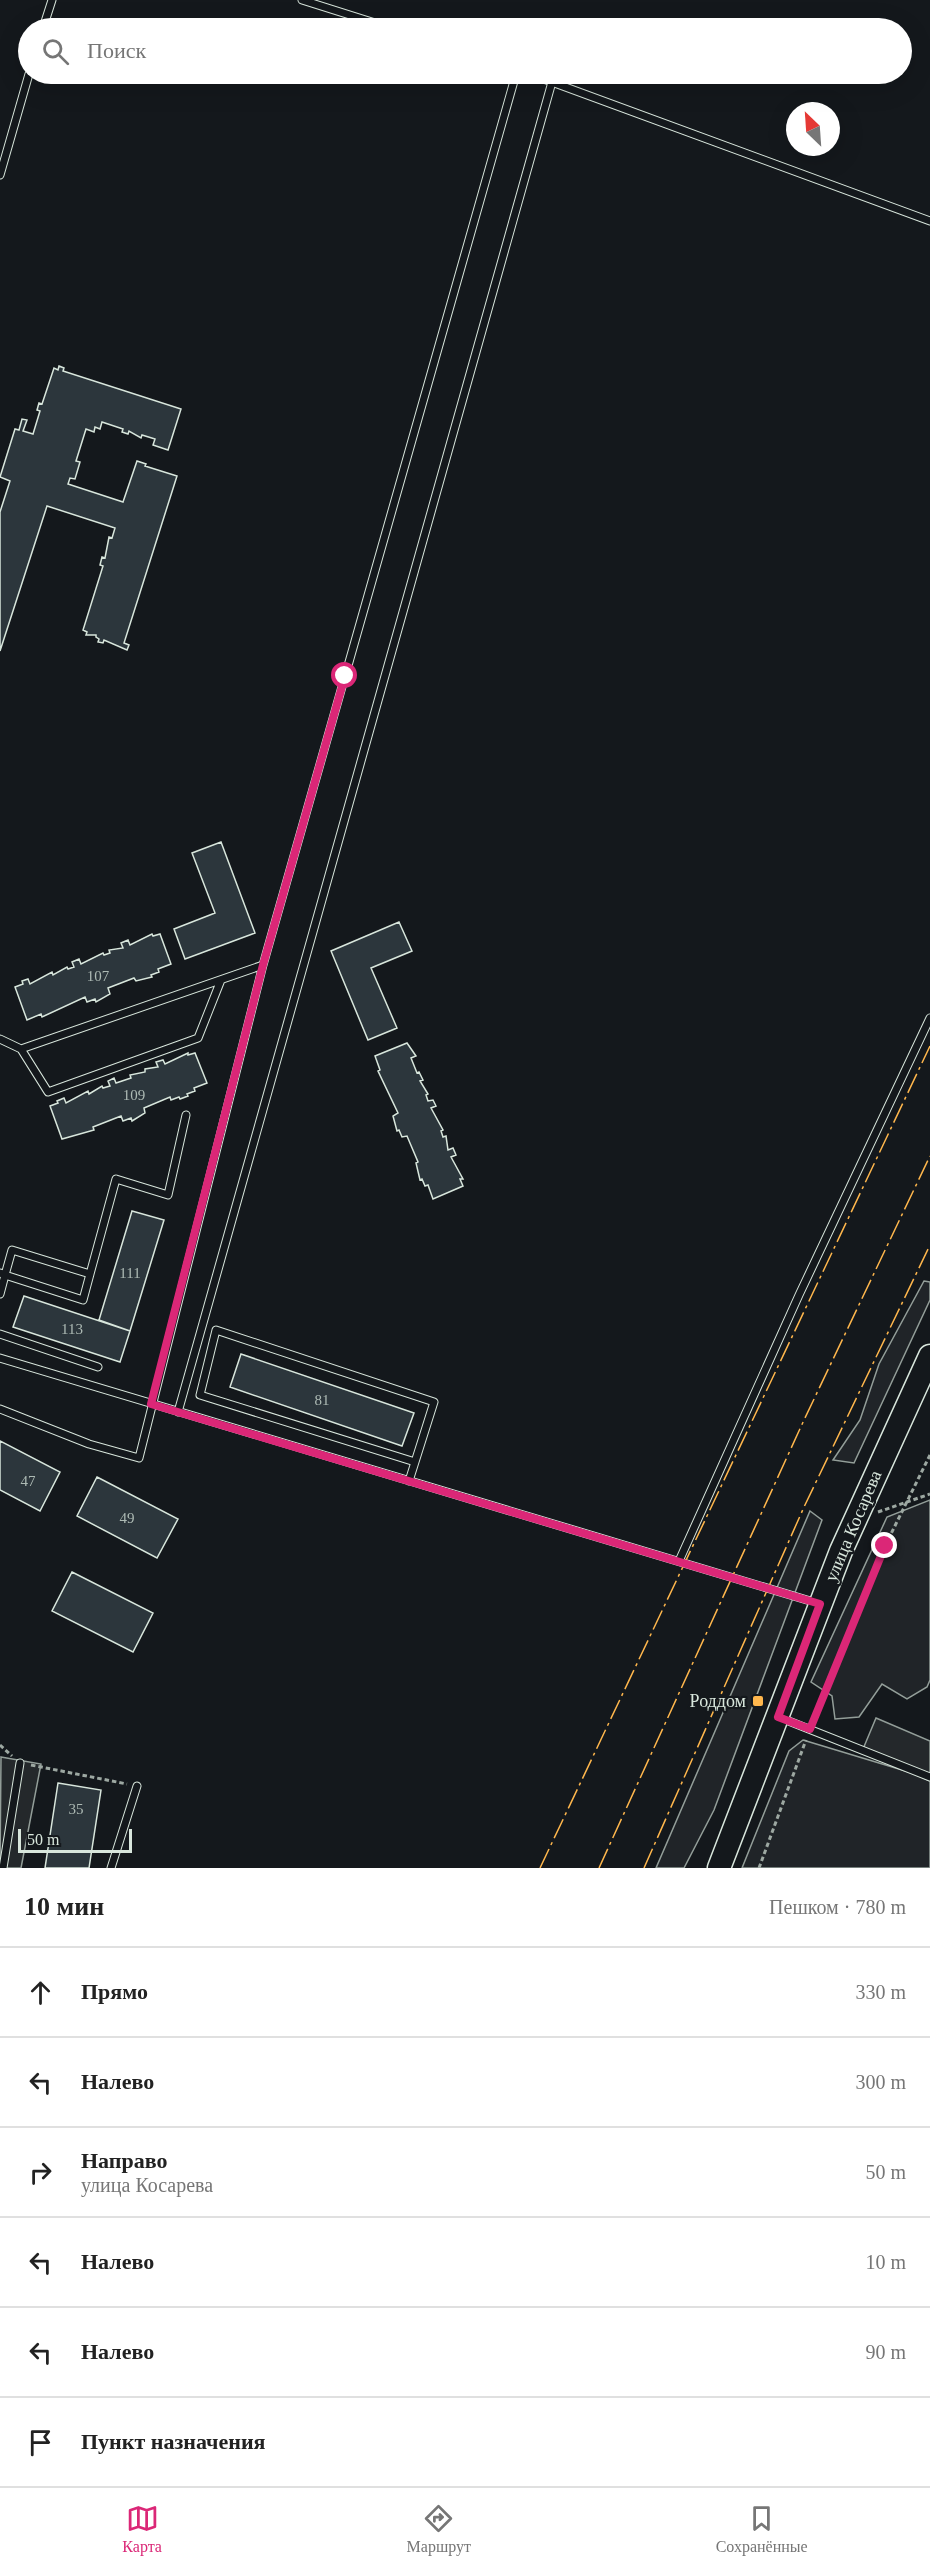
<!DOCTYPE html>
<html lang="ru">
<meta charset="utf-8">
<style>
:root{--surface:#fff;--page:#f2f2f2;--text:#222;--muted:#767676;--line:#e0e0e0;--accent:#db2777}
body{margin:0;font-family:"Times New Roman",serif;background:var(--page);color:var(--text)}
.compass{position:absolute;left:786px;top:102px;width:54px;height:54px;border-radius:50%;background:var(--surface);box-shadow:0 6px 24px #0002;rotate:335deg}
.scale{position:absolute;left:18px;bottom:15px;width:114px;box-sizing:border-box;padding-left:6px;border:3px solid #d8e6dc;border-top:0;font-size:16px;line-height:21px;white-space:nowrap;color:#d8e6dc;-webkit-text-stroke:4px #14181c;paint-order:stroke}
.stop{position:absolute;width:18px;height:18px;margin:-14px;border:4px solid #db2777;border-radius:50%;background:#fff}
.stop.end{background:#db2777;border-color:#fff;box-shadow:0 2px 6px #0008}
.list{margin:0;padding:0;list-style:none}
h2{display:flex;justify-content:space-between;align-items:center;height:78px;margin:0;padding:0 24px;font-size:26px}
h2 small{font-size:20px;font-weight:400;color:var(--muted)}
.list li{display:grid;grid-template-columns:39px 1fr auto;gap:18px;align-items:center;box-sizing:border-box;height:90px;padding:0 24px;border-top:2px solid var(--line)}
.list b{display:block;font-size:22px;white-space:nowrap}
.list p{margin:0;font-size:20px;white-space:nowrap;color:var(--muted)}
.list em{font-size:20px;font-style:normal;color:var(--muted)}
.icon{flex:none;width:33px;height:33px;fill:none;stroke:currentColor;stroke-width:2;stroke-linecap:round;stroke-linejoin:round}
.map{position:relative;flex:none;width:930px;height:1868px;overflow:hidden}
.search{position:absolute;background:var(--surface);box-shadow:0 6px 24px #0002;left:18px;right:18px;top:18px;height:66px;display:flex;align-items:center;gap:15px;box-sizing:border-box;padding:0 21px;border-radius:33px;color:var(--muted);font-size:22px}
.sheet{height:618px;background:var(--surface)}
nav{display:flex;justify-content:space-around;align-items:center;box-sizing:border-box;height:84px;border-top:2px solid var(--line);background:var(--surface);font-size:16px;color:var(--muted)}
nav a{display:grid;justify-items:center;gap:3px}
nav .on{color:var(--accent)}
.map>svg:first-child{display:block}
.green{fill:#202428;stroke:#939e99;stroke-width:1.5}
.parking{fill:#24282b;stroke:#939e99;stroke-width:1.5}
.building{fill:#2c363c;stroke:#d8e6dc;stroke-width:1.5}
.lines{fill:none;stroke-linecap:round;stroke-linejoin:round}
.lane-casing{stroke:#d8e6dc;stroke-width:9}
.primary-casing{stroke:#d8e6dc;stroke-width:25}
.path{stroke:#9da8a2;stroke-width:3;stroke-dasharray:4.5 3;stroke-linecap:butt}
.lane{stroke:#14181c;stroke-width:7}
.primary{stroke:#14181c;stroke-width:22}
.power{stroke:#ffb74d;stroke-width:1.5;stroke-dasharray:21 4.5 3 4.5;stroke-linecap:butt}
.route{stroke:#db2777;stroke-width:8}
.poi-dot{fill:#ffb74d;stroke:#14181c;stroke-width:2}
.labels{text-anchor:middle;stroke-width:4.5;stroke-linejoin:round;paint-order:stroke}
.number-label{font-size:15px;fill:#adbab4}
.street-label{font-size:18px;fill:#d8e6dc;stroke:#14181c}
.poi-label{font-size:18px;fill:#d8e6dc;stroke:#14181c;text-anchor:end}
</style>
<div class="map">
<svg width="930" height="1868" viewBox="0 0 930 1868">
<rect width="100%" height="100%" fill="#14181c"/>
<path class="green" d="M924,1281L930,1282V1300L854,1463L833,1460L860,1420L879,1364Z
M930,1500V1680L927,1687L907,1699L882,1684L859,1717L835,1719L832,1696L811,1682L887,1517Z
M810,1511L822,1520L714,1810L684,1868H656Z
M803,1740L912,1773L930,1781V1868H742L789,1751Z"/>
<path class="parking" d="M876,1718L930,1741V1777L863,1749Z
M1,1757L41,1764L21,1868H0Z"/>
<path class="building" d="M59,366L64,368L63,371L181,409L168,450L153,445L155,439L142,435L141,438L129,431L128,434L122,432L123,429L102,422L100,429L95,427L94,432L86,429L76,461L80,462L75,479L70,478L68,484L123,502L137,461L146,464L145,466L177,476L124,643L129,645L127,650L104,640L103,643L98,642L99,639L96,637V635H86L87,632L83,630L103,566L100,565L102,557L105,558L109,537L112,538L115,528L47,506L0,651V512L10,481L0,477L15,429L19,430L22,419L27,420L23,431L33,434L40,411L37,410L39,403L42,404L54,368L58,370Z
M221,842L255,933L185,959L174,929L215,913L192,853Z
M399,922L412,951L371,968L397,1028L368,1040L331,951Z
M152,934L153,936L160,934L171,964L158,969L159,972L151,975L152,977L136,981L134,978L108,988L110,994L96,1002L95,999L87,1002L85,997L42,1017L41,1014L27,1020L15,987L23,984L22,981L28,979L30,984L52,972L53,975L67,967L68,969L74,967L72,962L79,959L81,964L103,953L104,955L110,953L109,950L123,948L121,943L128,940L130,945Z
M407,1043L416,1056L411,1058L417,1073L419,1072L423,1080L420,1081L428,1094L426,1095L428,1101L433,1100L436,1106L431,1108L443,1130L441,1131L443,1137L446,1136L448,1150L453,1148L456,1155L451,1157L463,1179H460L463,1186L433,1199L428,1185L425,1186L422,1179L420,1180L416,1163L418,1162L407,1136L402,1137L399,1130L397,1131L393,1116L398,1113L378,1071L380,1070L375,1056Z
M188,1053V1055L195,1053L207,1083L194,1088L195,1091L187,1094L188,1096L180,1099L179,1097L171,1100L170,1097L144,1108L145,1113L132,1121L131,1118L123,1121L121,1116L93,1127L94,1130L62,1139L50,1106L58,1103L57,1101L64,1098L66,1103L88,1091L89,1094L102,1086L103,1088L110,1086L108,1081L114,1078L116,1083L131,1078L130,1075L145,1072V1069L158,1067L156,1062L163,1060L165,1064Z
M132,1211L164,1220L130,1331L99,1320Z
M24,1296L130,1331L120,1362L13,1327Z
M241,1354L414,1413L402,1446L230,1387Z
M0,1441L60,1472L40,1511L0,1490Z
M97,1477L178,1519L157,1558L77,1516Z
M72,1572L153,1613L133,1652L52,1611Z
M58,1783L101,1790L89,1868H45Z"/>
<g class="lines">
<g class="lane-casing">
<path id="lane" d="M302,0L391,28
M43,28L52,0
M530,74L930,221
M0,175L29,74
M263,965L516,74
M0,1039L21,1049L48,1092L198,1038L221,980
M0,1273L5,1275L0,1294
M90,1274L83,1300L5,1275L12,1250L90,1274L116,1179L168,1195L186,1115
M0,1334L98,1367
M0,1358L817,1603
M0,1409L89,1444L139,1458L263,965L21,1049
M178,1412L552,82
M409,1481L434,1402L216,1330L200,1395L415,1462
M679,1561L799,1295L930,1018
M781,1718L930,1777
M3,1868L20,1763
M111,1868L137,1786"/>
</g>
<g class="primary-casing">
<path id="primary" d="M719,1868L841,1551L930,1356"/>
</g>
<path class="path" d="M878,1512L930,1494
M814,1720L885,1546L930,1455
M0,1745L12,1756
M31,1765L127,1784
M759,1868L806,1740"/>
<use href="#lane" class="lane"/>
<use href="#primary" class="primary"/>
<path class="power" d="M540,1868L930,1046
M599,1868L804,1420L930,1156
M644,1868L804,1507L930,1245"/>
</g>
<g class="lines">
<path class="route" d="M345,676L263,965L151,1404L820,1604L778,1717L810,1729L885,1546"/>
</g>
<rect class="poi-dot" x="752" y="1695" width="12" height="12" rx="3"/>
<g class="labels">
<g class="number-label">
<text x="98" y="981">107</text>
<text x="134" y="1100">109</text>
<text x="130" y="1278">111</text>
<text x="72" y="1334">113</text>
<text x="322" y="1405">81</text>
<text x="28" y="1486">47</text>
<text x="127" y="1523">49</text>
<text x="76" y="1814">35</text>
</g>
<g class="street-label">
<text transform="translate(853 1526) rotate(-67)" y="6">улица Косарева</text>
</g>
<g class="poi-label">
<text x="746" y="1707">Роддом</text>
</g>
</g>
</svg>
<svg class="compass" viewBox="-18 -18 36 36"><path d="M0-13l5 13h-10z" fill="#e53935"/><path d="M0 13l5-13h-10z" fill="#767676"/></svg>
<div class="scale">50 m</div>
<div class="stop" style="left:345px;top:676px"></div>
<div class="stop end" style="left:885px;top:1546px"></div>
<div class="search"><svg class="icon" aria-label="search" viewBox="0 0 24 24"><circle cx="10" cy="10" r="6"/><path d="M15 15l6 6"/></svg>Поиск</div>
</div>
<section class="sheet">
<h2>10 мин<small>Пешком · 780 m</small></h2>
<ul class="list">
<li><svg class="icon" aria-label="ahead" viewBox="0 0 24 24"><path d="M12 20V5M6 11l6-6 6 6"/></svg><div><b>Прямо</b></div><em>330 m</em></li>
<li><svg class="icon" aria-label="left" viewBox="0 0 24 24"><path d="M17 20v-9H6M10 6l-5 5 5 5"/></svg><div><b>Налево</b></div><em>300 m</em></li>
<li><svg class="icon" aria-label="right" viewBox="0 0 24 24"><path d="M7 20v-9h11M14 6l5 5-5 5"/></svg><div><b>Направо</b><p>улица Косарева</p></div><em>50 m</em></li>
<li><svg class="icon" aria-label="left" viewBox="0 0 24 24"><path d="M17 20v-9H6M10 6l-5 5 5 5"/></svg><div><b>Налево</b></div><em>10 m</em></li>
<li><svg class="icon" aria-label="left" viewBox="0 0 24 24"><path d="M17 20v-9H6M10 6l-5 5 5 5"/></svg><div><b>Налево</b></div><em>90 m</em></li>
<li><svg class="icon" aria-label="arrive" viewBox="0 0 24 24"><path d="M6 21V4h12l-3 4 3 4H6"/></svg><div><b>Пункт назначения</b></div></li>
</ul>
</section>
<nav>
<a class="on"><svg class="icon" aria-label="map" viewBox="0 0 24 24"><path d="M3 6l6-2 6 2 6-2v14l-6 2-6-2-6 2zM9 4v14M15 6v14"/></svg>Карта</a>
<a><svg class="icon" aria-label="directions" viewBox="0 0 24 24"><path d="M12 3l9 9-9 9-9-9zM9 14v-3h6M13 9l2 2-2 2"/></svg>Маршрут</a>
<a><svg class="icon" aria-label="saved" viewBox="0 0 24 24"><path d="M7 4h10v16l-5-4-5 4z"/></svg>Сохранённые</a>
</nav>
